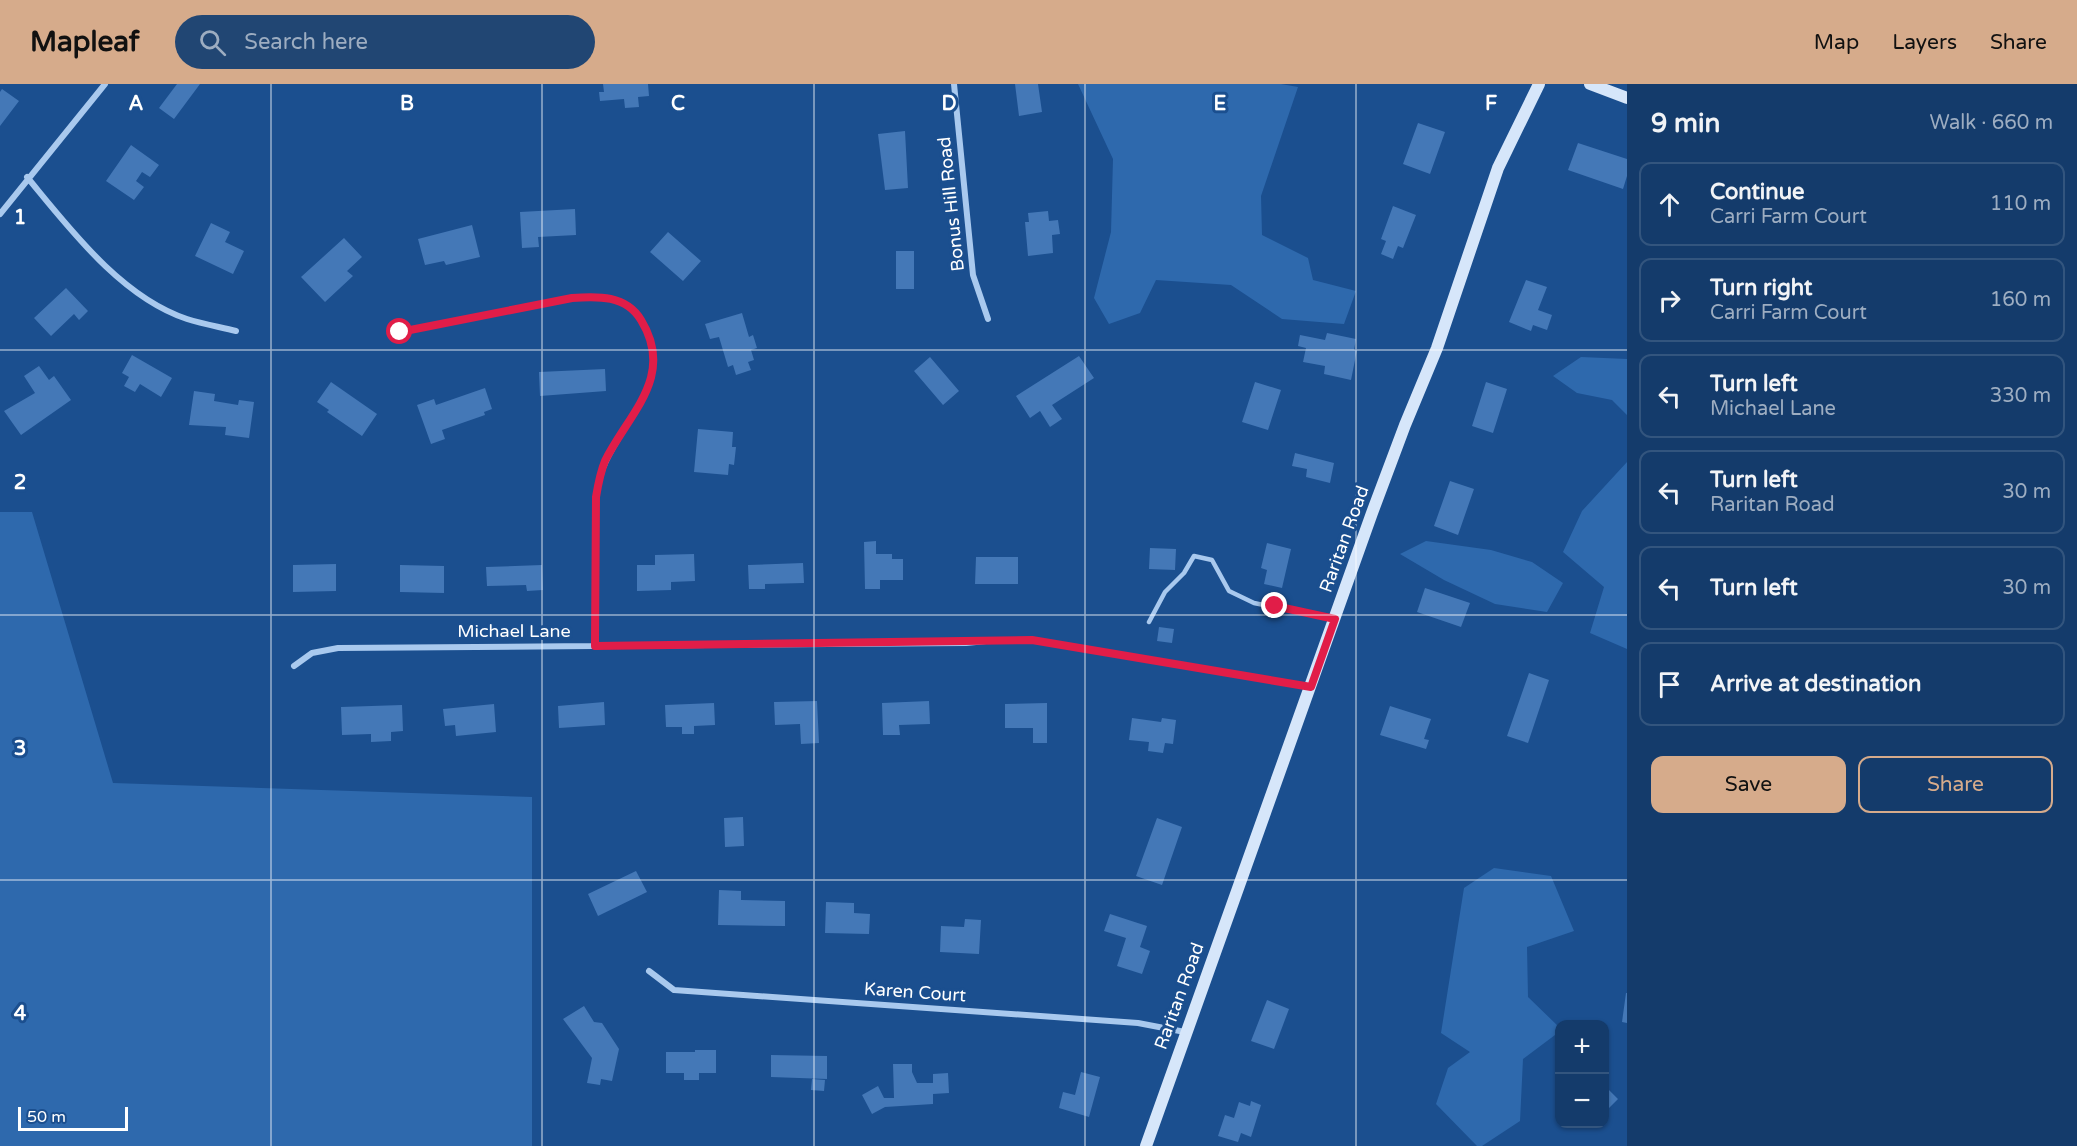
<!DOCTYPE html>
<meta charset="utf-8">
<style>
:root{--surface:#143b6b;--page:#214673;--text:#f1f3f6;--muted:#9dadc1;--line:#33557e;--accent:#d6ab8b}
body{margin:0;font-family:"Varela Round",sans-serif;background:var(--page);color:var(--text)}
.controls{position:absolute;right:18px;bottom:18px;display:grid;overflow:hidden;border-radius:12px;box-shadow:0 2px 4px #0004}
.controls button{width:54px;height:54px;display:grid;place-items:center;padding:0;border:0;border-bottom:2px solid var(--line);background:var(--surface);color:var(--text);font:30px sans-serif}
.scale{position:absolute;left:18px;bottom:15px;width:110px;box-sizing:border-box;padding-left:6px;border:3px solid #fff;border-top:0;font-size:16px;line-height:21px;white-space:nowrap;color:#fff;-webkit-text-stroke:4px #1b4f8f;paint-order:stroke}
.stop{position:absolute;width:18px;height:18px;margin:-14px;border:4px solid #e11d48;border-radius:50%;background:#fff}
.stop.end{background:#e11d48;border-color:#fff;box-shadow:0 2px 6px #0008}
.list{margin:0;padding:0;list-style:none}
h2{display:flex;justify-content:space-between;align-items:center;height:78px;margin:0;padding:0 24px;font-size:26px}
h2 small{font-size:20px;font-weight:400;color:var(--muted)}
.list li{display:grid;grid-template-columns:39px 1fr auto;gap:18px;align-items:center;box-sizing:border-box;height:84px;margin:0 12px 12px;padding:0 12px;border:2px solid var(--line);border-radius:12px}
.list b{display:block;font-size:22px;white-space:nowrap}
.list p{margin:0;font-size:20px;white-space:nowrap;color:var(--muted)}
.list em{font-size:20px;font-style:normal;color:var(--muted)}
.actions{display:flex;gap:12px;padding:18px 24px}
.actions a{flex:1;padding:14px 0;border:2px solid var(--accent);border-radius:12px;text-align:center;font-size:21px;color:var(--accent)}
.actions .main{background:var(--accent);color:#111}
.icon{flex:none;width:33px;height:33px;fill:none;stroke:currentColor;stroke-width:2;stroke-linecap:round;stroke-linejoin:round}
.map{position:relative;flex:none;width:1627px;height:1062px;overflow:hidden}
header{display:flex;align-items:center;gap:36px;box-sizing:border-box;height:84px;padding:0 30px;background:var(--accent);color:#111}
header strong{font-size:28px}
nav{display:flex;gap:33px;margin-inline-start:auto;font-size:21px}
.search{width:420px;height:54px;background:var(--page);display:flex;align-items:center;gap:15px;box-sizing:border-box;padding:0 21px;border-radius:33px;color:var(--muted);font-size:22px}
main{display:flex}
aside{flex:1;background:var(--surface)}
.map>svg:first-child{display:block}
.green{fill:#2e69ad}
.building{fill:#4478b7}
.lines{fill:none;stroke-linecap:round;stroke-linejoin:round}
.lane{stroke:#a9c9ee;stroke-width:4.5}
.street{stroke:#a9c9ee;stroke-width:6}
.secondary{stroke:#d6e6fa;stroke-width:12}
.route{stroke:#e11d48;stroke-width:8}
.grid{fill:none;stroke:#fff;stroke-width:1.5;stroke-opacity:0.55}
.labels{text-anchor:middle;stroke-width:6;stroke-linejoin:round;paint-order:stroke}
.street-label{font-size:18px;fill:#fff;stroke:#1b4f8f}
.grid-label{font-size:20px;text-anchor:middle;font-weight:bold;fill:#fff;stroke:#1b4f8f;stroke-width:6;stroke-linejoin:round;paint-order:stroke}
</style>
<header>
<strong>Mapleaf</strong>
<div class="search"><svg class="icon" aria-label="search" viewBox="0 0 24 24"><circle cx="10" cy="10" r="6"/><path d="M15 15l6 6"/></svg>Search here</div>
<nav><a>Map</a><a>Layers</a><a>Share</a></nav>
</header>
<main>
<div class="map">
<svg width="1627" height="1062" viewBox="0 0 1627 1062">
<rect width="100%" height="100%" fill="#1b4f8f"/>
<path class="green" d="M1078,0H1281L1298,3L1261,112L1262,151L1308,174L1313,196L1356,207L1344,240L1282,235L1231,201L1156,196L1140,229L1109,240L1094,214L1111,148L1113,75Z
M1581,273L1627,275V331L1612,316L1577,309L1553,292Z
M1627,378V565L1590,549L1604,503L1563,468L1582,427Z
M0,428H32L113,699L532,713V1062H0Z
M1426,457L1491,466L1532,478L1563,499L1547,528L1495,520L1444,496L1400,470Z
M1494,784L1551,792L1574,847L1527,863L1528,913L1559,943V948L1523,975L1520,1037L1482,1062H1477L1436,1020L1448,984L1470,968L1441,949L1464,804Z"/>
<path class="building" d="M177,0H200L174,35L159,24Z
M603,0H648L649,12L638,13L639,23L625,24L624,15L600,17L599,8H604Z
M1015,0H1038L1042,28L1019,32Z
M2,5L19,17L0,42V8Z
M1418,39L1445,48L1430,90L1403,80Z
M905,47L908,104L885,106L878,50Z
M1578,59L1627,75V92L1623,105L1568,86Z
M131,61L159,81L150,93L142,88L136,97L144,103L134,116L106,97Z
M1393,122L1416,131L1403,164L1398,162L1393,175L1381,170L1386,157L1381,155Z
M575,125L576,151L538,153L539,163L522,164L520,128Z
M1048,127L1049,137L1058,136L1060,150L1052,151L1053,169L1028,172L1025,138H1029L1028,129Z
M211,139L230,148L225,158L244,167L233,190L195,172Z
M472,141L480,173L446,181L444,177L425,181L418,155Z
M668,148L701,177L683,197L650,168Z
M344,154L362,173L347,187L353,192L325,218L301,193Z
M896,167H914V205H896Z
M1526,196L1547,203L1538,226L1552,231L1547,246L1533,241L1531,247L1509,238Z
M66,204L88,227L79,236L74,230L51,252L34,234Z
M742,229L749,253L753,251L757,264L751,266L754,276L748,278L751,286L736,291L733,281L728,283L719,253L710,255L705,240Z
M1327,249L1356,255L1354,266H1357L1351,296L1324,290L1325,282L1303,278L1306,264L1298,262L1300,251L1325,256Z
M132,271L172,294L161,313L140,300L135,308L124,302L129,293L122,289Z
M1079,272L1094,294L1052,321L1062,335L1050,343L1040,327L1030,334L1016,312Z
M930,273L959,307L943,321L914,287Z
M39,282L49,296L54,292L71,316L21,351L4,327L35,309L24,292Z
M605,285L606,307L540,312L539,288Z
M331,298L377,330L362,352L327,328L329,326L317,318Z
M1255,298L1281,306L1268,346L1242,338Z
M1486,298L1507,305L1493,349L1472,342Z
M485,304L492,325L484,328L485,331L442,346L445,355L431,360L417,321L434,315L436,321Z
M194,307L215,310L214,317L238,321L239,316L254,318L249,354L225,351L226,343L189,341Z
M698,345L733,348L732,363H736L734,381L729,380L728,391L694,388Z
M1295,369L1334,379L1330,399L1306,393L1307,385L1292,382Z
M1450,397L1474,405L1458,451L1434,442Z
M876,457V470H892V475H903V496H880V505H865L864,458Z
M1267,459L1291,465L1282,504L1264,500L1267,486L1261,484Z
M1150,464L1176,465L1175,486L1149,485Z
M694,470L695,497L671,498V506L637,507V481H655V471Z
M976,473H1018V500H975Z
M803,479L804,499L765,500V505H749L748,481Z
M336,480V507L293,508V481Z
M400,481L444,482V509L400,508Z
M542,481L543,506L527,507L526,501L487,502L486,483Z
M1425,504L1470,519L1461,543L1417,528Z
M1159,543L1174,545L1172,559L1157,557Z
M1529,589L1549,596L1528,659L1507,652Z
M817,617L819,659L801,660L800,640L775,641L774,618Z
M929,617L930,640L899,641L900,651H883L882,619Z
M604,618L605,641L559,644L558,622Z
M714,619L715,641L694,642V650H682V643H666L665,621Z
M1047,619V659H1033V644H1005V620Z
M494,620L496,648L456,652L455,641L445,642L443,625Z
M402,621L403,647L391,648V657L371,658V650L342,651L341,623Z
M1390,622L1431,635L1424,655L1429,656L1426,665L1380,651Z
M1132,634L1161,638L1162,634L1176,636L1173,660L1165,659L1163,669L1148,667L1149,658L1129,656Z
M743,733L744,762L725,763L724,734Z
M1157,734L1182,743L1162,801L1136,792Z
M636,787L647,808L598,832L588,810Z
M719,806L741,807V816L785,817V842L718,841Z
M826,818L854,819V829L870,830L869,850L825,849Z
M1110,830L1147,842L1140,863L1150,867L1142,890L1117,882L1126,854L1104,847Z
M965,835L981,836L979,870L940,868L941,842L964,843Z
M1626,909H1627V939L1622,938Z
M1267,916L1289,925L1274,965L1251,957Z
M584,922L594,938L602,939L619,965L612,997L601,995L600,1001L587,999L592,974L563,935Z
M695,966H716V989H699V996H684V989H666V968H695Z
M771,971L827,972V995L771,993Z
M893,980H912V988L917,999H933V990L948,989L949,1009L933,1010V1020L885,1023L872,1030L862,1011L878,1002L884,1014H894Z
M1081,988L1100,993L1089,1033L1059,1024L1063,1008L1075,1011Z
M812,995L825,996L824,1007L811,1006Z
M1604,1001L1618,1015L1604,1029Z
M1251,1017L1261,1021L1251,1053L1241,1049L1238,1058L1218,1052L1225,1031L1234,1034L1239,1018L1250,1022Z"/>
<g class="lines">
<path class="lane" d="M1149,538L1165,508L1184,489L1194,472L1212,476L1229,507L1254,519L1332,535"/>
<path class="street" d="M954,0L973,191L988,235
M27,93C70,145 121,213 187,235C203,240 220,243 236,247
M0,130L105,0
M400,248L572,214C598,212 626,211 641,236C676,293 628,329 606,377C600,389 598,401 596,413L595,562
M294,582L312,569L338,564L966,559L996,556H1032L1310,603
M649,887L674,906L1138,939L1185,948"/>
<path class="secondary" d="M1590,0L1627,14
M1146,1062L1372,429L1405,341L1437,264L1498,84L1539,0"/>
</g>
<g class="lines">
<path class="route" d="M400,248L572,214C598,212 626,211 641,236C676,293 628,330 605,377C600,389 598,401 596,413L595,562L1032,556L1311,603L1335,535L1275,522"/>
</g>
<path class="grid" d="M271,0V1062M542,0V1062M814,0V1062M1085,0V1062M1356,0V1062M0,266H1627M0,531H1627M0,796H1627"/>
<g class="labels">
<g class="street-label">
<text transform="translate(951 120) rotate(-96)" y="6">Bonus Hill Road</text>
<text transform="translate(1344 455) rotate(-70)" y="6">Raritan Road</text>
<text x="514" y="553">Michael Lane</text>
<text transform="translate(915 908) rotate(4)" y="6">Karen Court</text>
<text transform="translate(1179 912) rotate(-70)" y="6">Raritan Road</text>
</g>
</g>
<g class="grid-label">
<text x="136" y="26">A</text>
<text x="407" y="26">B</text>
<text x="678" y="26">C</text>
<text x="949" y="26">D</text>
<text x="1220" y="26">E</text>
<text x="1491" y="26">F</text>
<text x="20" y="140">1</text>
<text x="20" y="405">2</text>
<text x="20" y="671">3</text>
<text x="20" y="936">4</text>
</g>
</svg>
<div class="controls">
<button>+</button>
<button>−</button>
</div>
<div class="scale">50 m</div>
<div class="stop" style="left:400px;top:248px"></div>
<div class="stop end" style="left:1275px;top:522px"></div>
</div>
<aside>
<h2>9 min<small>Walk · 660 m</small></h2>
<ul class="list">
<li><svg class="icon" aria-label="ahead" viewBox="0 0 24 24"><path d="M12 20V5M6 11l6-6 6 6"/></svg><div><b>Continue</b><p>Carri Farm Court</p></div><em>110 m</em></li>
<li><svg class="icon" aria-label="right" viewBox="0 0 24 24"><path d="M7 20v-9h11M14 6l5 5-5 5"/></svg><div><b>Turn right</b><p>Carri Farm Court</p></div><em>160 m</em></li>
<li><svg class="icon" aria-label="left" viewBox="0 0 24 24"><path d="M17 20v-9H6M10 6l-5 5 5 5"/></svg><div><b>Turn left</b><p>Michael Lane</p></div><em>330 m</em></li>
<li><svg class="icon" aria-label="left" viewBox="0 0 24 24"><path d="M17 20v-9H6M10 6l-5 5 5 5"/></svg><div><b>Turn left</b><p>Raritan Road</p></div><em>30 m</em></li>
<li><svg class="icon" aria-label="left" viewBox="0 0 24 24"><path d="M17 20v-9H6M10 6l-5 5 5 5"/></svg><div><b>Turn left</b></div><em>30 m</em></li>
<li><svg class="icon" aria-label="arrive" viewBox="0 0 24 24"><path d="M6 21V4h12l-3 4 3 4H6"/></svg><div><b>Arrive at destination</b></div></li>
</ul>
<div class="actions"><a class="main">Save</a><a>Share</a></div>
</aside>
</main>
